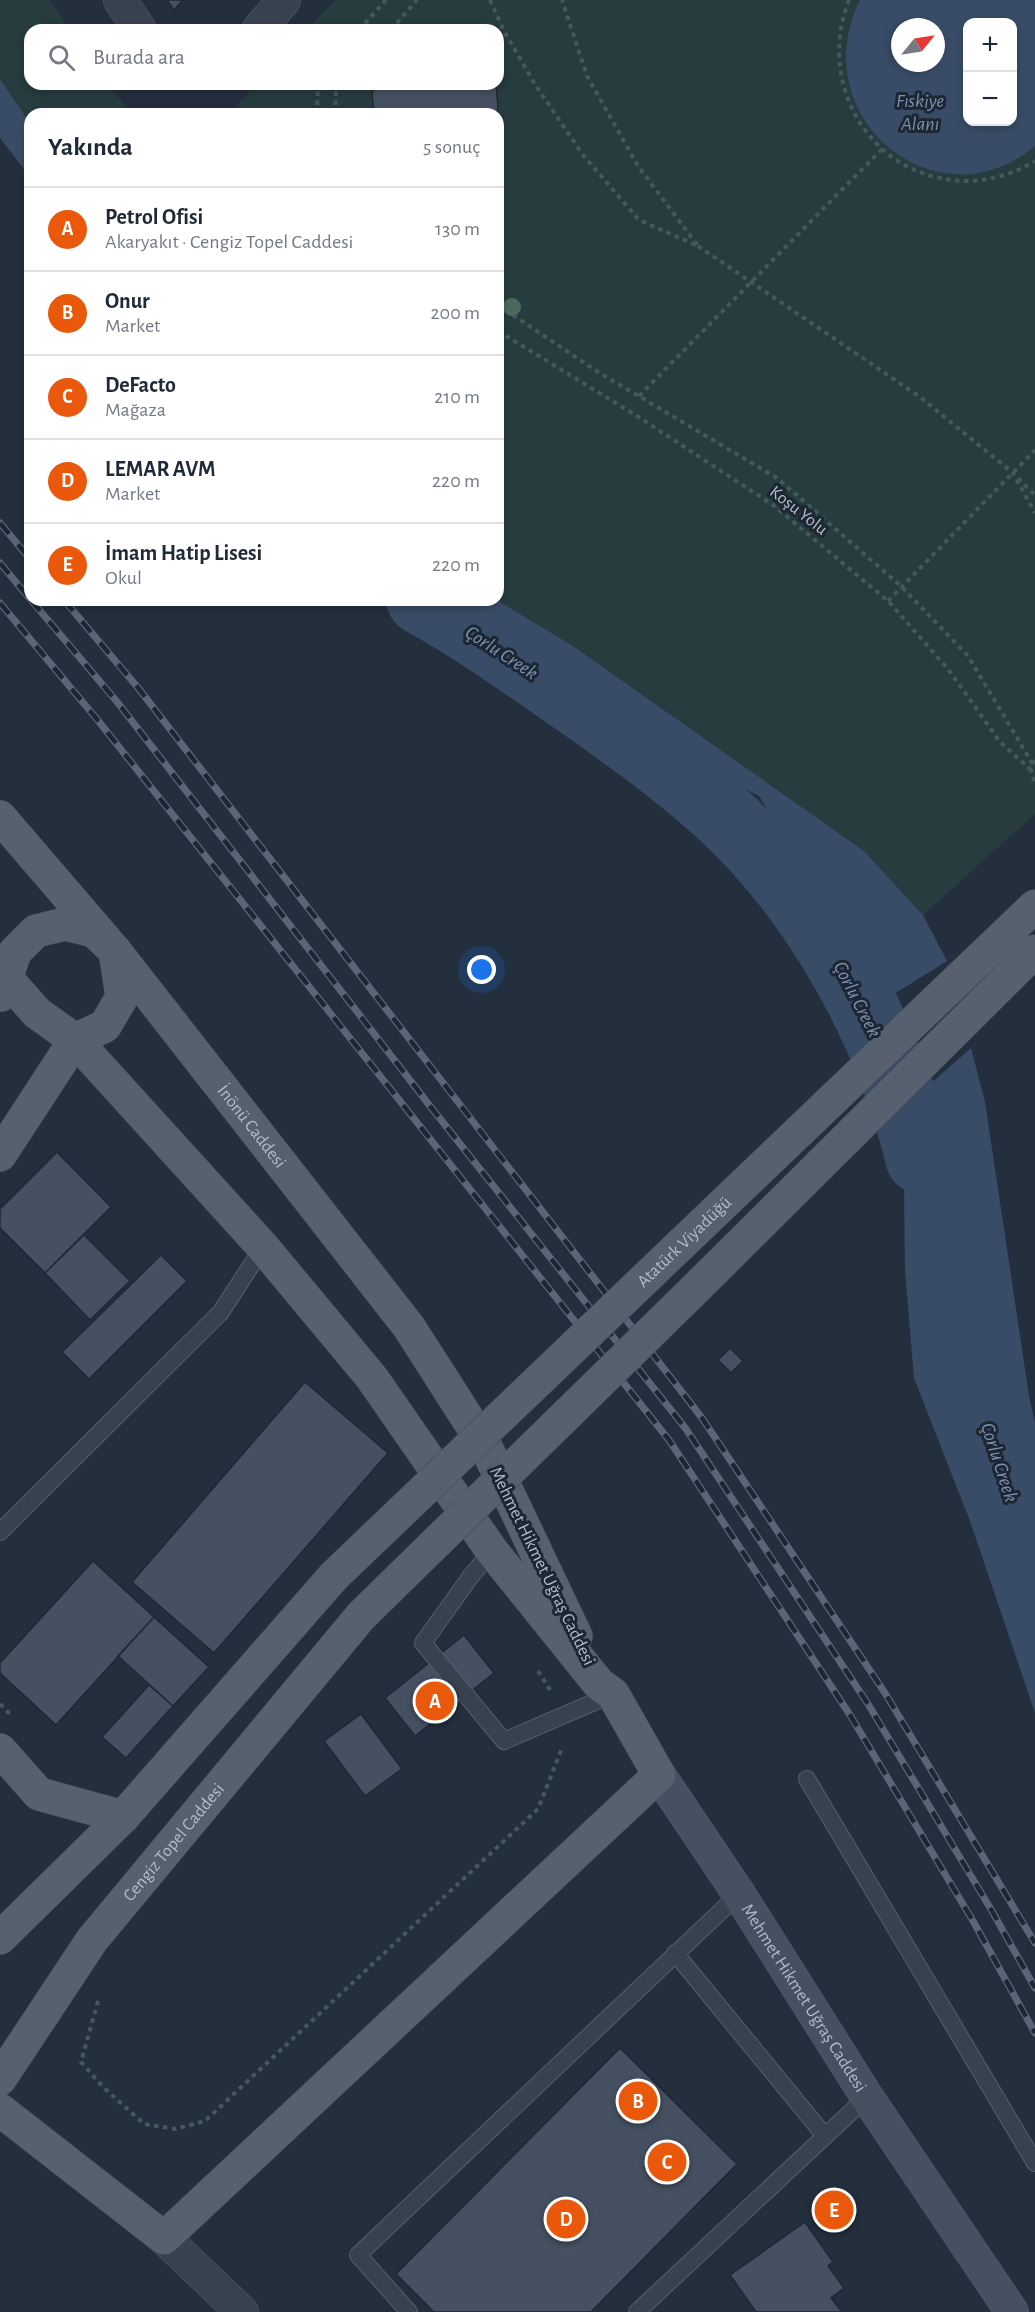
<!DOCTYPE html>
<html lang="tr">
<meta charset="utf-8">
<style>
:root{--surface:#fff;--page:#f2f2f3;--text:#1f2937;--muted:#747a83;--line:#e0e1e3;--accent:#ea580c}
body{margin:0;font-family:"Alegreya Sans",sans-serif;background:var(--page);color:var(--text)}
.controls{position:absolute;right:18px;top:18px;display:grid;overflow:hidden;border-radius:12px;box-shadow:0 3px 9px #0003}
.controls button{width:54px;height:54px;display:grid;place-items:center;padding:0;border:0;border-bottom:2px solid var(--line);background:var(--surface);color:var(--text);font:30px sans-serif}
.compass{position:absolute;left:891px;top:18px;width:54px;height:54px;border-radius:50%;background:var(--surface);box-shadow:0 3px 9px #0003;rotate:60deg}
.you{position:absolute;left:482px;top:970px;width:21px;height:21px;margin:-15px;border:4px solid #fff;border-radius:50%;background:#1a73e8;box-shadow:0 0 0 9px #1a73e833}
.badge{display:grid;place-items:center;width:39px;height:39px;border-radius:50%;background:var(--accent);color:#fff;font-size:20px;font-weight:700}
.pin{position:absolute;translate:-50% -50%;border:3px solid #fff;box-shadow:0 2px 6px #0006}
.list{margin:0;padding:0;list-style:none}
h2{display:flex;justify-content:space-between;align-items:center;height:78px;margin:0;padding:0 24px;font-size:26px}
h2 small{font-size:20px;font-weight:400;color:var(--muted)}
.list li{display:grid;grid-template-columns:39px 1fr auto;gap:18px;align-items:center;box-sizing:border-box;height:84px;padding:0 24px;border-top:2px solid var(--line)}
.list b{display:block;font-size:22px;white-space:nowrap}
.list p{margin:0;font-size:20px;white-space:nowrap;color:var(--muted)}
.list em{font-size:20px;font-style:normal;color:var(--muted)}
.icon{flex:none;width:33px;height:33px;fill:none;stroke:currentColor;stroke-width:2;stroke-linecap:round;stroke-linejoin:round}
.map{position:relative;flex:none;width:1035px;height:2312px;overflow:hidden}
.search{position:absolute;background:var(--surface);box-shadow:0 3px 9px #0003;left:24px;top:24px;width:480px;height:66px;display:flex;align-items:center;gap:15px;box-sizing:border-box;padding:0 21px;border-radius:18px;color:var(--muted);font-size:22px}
.panel{position:absolute;background:var(--surface);box-shadow:0 3px 9px #0003;left:24px;top:108px;width:480px;height:498px;border-radius:18px}
.map>svg:first-child{display:block}
.green{fill:#263c3f;fill-rule:evenodd}
.water{fill:#394c67;fill-rule:evenodd}
.lines{fill:none;stroke-linecap:round;stroke-linejoin:round}
.river{stroke:#394c67;stroke-width:69}
.building{fill:#455162;stroke:#1f2835;stroke-width:1.5}
.lane-casing{stroke:#565f6c;stroke-width:18}
.street-casing{stroke:#565f6c;stroke-width:34}
.secondary-casing{stroke:#565f6c;stroke-width:34}
.primary-casing{stroke:#414a57;stroke-width:34}
.path{stroke:#44595c;stroke-width:4;stroke-dasharray:4.5 4.5;stroke-linecap:butt}
.lane{stroke:#38414e;stroke-width:16}
.street{stroke:#38414e;stroke-width:33}
.secondary{stroke:#465061;stroke-width:33}
.primary{stroke:#56606e;stroke-width:33}
.rail-casing{stroke:#5a6575;stroke-width:7}
.rail{stroke:#1d2633;stroke-width:4.5;stroke-dasharray:14;stroke-linecap:butt}
.primary-bridge-casing{stroke:#414a57;stroke-width:34;stroke-linecap:butt}
.primary-bridge{stroke:#56606e;stroke-width:33}
.tree{fill:#4b6a5d}
.labels{text-anchor:middle;stroke-width:6;stroke-linejoin:round;paint-order:stroke}
.street-label{font-size:18px;fill:#b4bcc9;stroke:#1d2633}
.water-label{font-size:20px;font-style:italic;fill:#7c92b1;stroke:#1d2633}
</style>
<div class="map">
<svg width="1035" height="2312" viewBox="0 0 1035 2312">
<rect width="100%" height="100%" fill="#242f3e"/>
<path class="green" d="M0,0H50L70,30H30V84H108L131,114H30V123L0,79Z
M335,0H1035V814L923,915L864,851L573,646L497,600L498,114H229L257,84H498V30H307ZM968,22H1012V122H968ZM900,27H936V63H900Z"/>
<path class="water" d="M860,0H1035V146C938,228 802,118 860,0ZM968,22H1012V122H968ZM900,27H936V63H900Z
M0,79L30,123V177L0,138Z
M372,600H497L573,646L864,851L923,915L947,961L883,1001L759,796L542,680Z
M971,1048L985,1102L1029,1396L1035,1423V1713L970,1521L914,1378L905,1270L903,1108Z"/>
<g class="lines">
<path class="river" d="M421,600C474,629 524,665 573,699C623,734 672,769 718,810C816,899 889,1031 920,1159"/>
</g>
<path class="building" d="M167,0H183L174,10Z
M375,84H496L498,107L497,114H374L372,94Z
M57,1152L111,1207L45,1273L0,1228V1209Z
M84,1235L130,1281L90,1320L45,1273Z
M161,1255L187,1281L89,1379L62,1352Z
M730,1348L743,1361L731,1373L718,1360Z
M305,1382L388,1453L214,1653L132,1582Z
M93,1561L154,1617L56,1725L0,1673V1663Z
M154,1617L209,1667L173,1706L118,1656Z
M464,1635L494,1673L415,1736L385,1698Z
M149,1685L173,1706L126,1758L102,1737Z
M361,1714L402,1769L365,1796L324,1741Z
M620,2048L737,2164L591,2312H434L396,2274Z
M805,2222L833,2262L828,2266L844,2288L831,2298L842,2312H756L730,2275Z"/>
<g class="lines">
<g class="lane-casing">
<path id="lane" d="M0,1532L221,1312L263,1247
M492,1551L471,1576L423,1643L504,1741L613,1694
M807,1779L1035,2163
M675,1953L825,2136
M409,2312L358,2255L739,1894
M637,2312L867,2097"/>
</g>
<g class="street-casing">
<path id="street" d="M120,0L140,30
M258,30L284,0
M164,2238L242,2312"/>
</g>
<g class="secondary-casing">
<g id="secondary">
<path id="s1" d="M659,1775L739,1894L867,2097L1012,2312"/>
</g>
</g>
<g class="primary-casing">
<g id="primary">
<path id="s2" d="M0,817L115,951L409,1327L487,1449L576,1636"/>
<path d="M0,971L37,1013L75,1040L263,1247L372,1378L492,1551L599,1684L613,1694L659,1775L164,2238L0,2110"/>
<path d="M0,1155L75,1040L105,1026L122,997L115,951L94,931L65,924L36,931L15,952L1,995"/>
<path d="M0,1750L39,1794L123,1817"/>
<path d="M0,1938L123,1817L334,1576"/>
<path id="s3" d="M0,2079L92,1940L361,1616"/>
</g>
</g>
<path class="path" d="M490,0L504,31L536,86L583,155L639,220L698,246L638,166L587,76L562,0
M849,0C815,87 873,182 970,181C992,180 1016,173 1035,161
M359,30L386,0
M391,30L417,0
M317,114L318,84
M335,114L336,91L343,84
M698,246L920,397L1013,473L1035,513
M498,305L598,372L777,478L902,587L968,656L1035,768
M498,331L637,416L773,505L888,601L948,669L1000,742L1031,770
M639,396L882,149
M1018,478L1035,495
M888,601L1035,450
M1035,760L1031,770L1035,785
M538,1671L550,1690
M0,1704L10,1714
M98,2001L81,2062L103,2087L144,2124L175,2129L205,2121L538,1809L562,1748"/>
<use href="#lane" class="lane"/>
<use href="#street" class="street"/>
<use href="#secondary" class="secondary"/>
<use href="#primary" class="primary"/>
<g class="rail-casing">
<path id="rail" d="M0,523L30,559
M0,563L30,599
M31,600L118,703L430,1106L686,1429L868,1704L992,1911L1035,1988
M64,600L139,689L702,1418L885,1693L1035,1943
M0,603L96,718L669,1440L850,1715L973,1921L1035,2033"/>
</g>
<use href="#rail" class="rail"/>
<g class="primary-bridge-casing">
<g id="primary-bridge">
<path id="s4" d="M334,1576L1035,906"/>
<path d="M361,1616L690,1294L1035,951"/>
</g>
</g>
<use href="#primary-bridge" class="primary-bridge"/>
</g>
<circle class="tree" cx="512" cy="307" r="9"/>
<g class="labels">
<g class="street-label">
<text transform="translate(799 510) rotate(38)" y="6">Koşu Yolu</text>
<text dy="6" stroke="none"><textPath href="#s2" startOffset="399">İnönü Caddesi</textPath></text>
<text dy="6" stroke="none"><textPath href="#s4" startOffset="484">Atatürk Viyadüğü</textPath></text>
<text transform="translate(543 1566) rotate(64)" y="6">Mehmet Hikmet Uğraş Caddesi</text>
<text dy="6" stroke="none"><textPath href="#s3" startOffset="294">Cengiz Topel Caddesi</textPath></text>
<text dy="6" stroke="none"><textPath href="#s1" startOffset="266">Mehmet Hikmet Uğraş Caddesi</textPath></text>
</g>
<g class="water-label">
<text x="920" y="107">Fıskiye<tspan x="920" dy="23">Alanı</tspan></text>
<text transform="translate(502 652) rotate(33)" y="7">Çorlu Creek</text>
<text transform="translate(858 999) rotate(63)" y="7">Çorlu Creek</text>
<text transform="translate(1000 1462) rotate(72)" y="7">Çorlu Creek</text>
</g>
</g>
</svg>
<div class="controls">
<button>+</button>
<button>−</button>
</div>
<svg class="compass" viewBox="-18 -18 36 36"><path d="M0-13l5 13h-10z" fill="#e53935"/><path d="M0 13l5-13h-10z" fill="#747a83"/></svg>
<div class="you"></div>
<div class="pin badge" style="left:435px;top:1701px">A</div>
<div class="pin badge" style="left:638px;top:2101px">B</div>
<div class="pin badge" style="left:667px;top:2162px">C</div>
<div class="pin badge" style="left:566px;top:2219px">D</div>
<div class="pin badge" style="left:834px;top:2210px">E</div>
<div class="search"><svg class="icon" aria-label="search" viewBox="0 0 24 24"><circle cx="10" cy="10" r="6"/><path d="M15 15l6 6"/></svg>Burada ara</div>
<section class="panel">
<h2>Yakında<small>5 sonuç</small></h2>
<ul class="list">
<li><span class="badge">A</span><div><b>Petrol Ofisi</b><p>Akaryakıt · Cengiz Topel Caddesi</p></div><em>130 m</em></li>
<li><span class="badge">B</span><div><b>Onur</b><p>Market</p></div><em>200 m</em></li>
<li><span class="badge">C</span><div><b>DeFacto</b><p>Mağaza</p></div><em>210 m</em></li>
<li><span class="badge">D</span><div><b>LEMAR AVM</b><p>Market</p></div><em>220 m</em></li>
<li><span class="badge">E</span><div><b>İmam Hatip Lisesi</b><p>Okul</p></div><em>220 m</em></li>
</ul>
</section>
</div>
